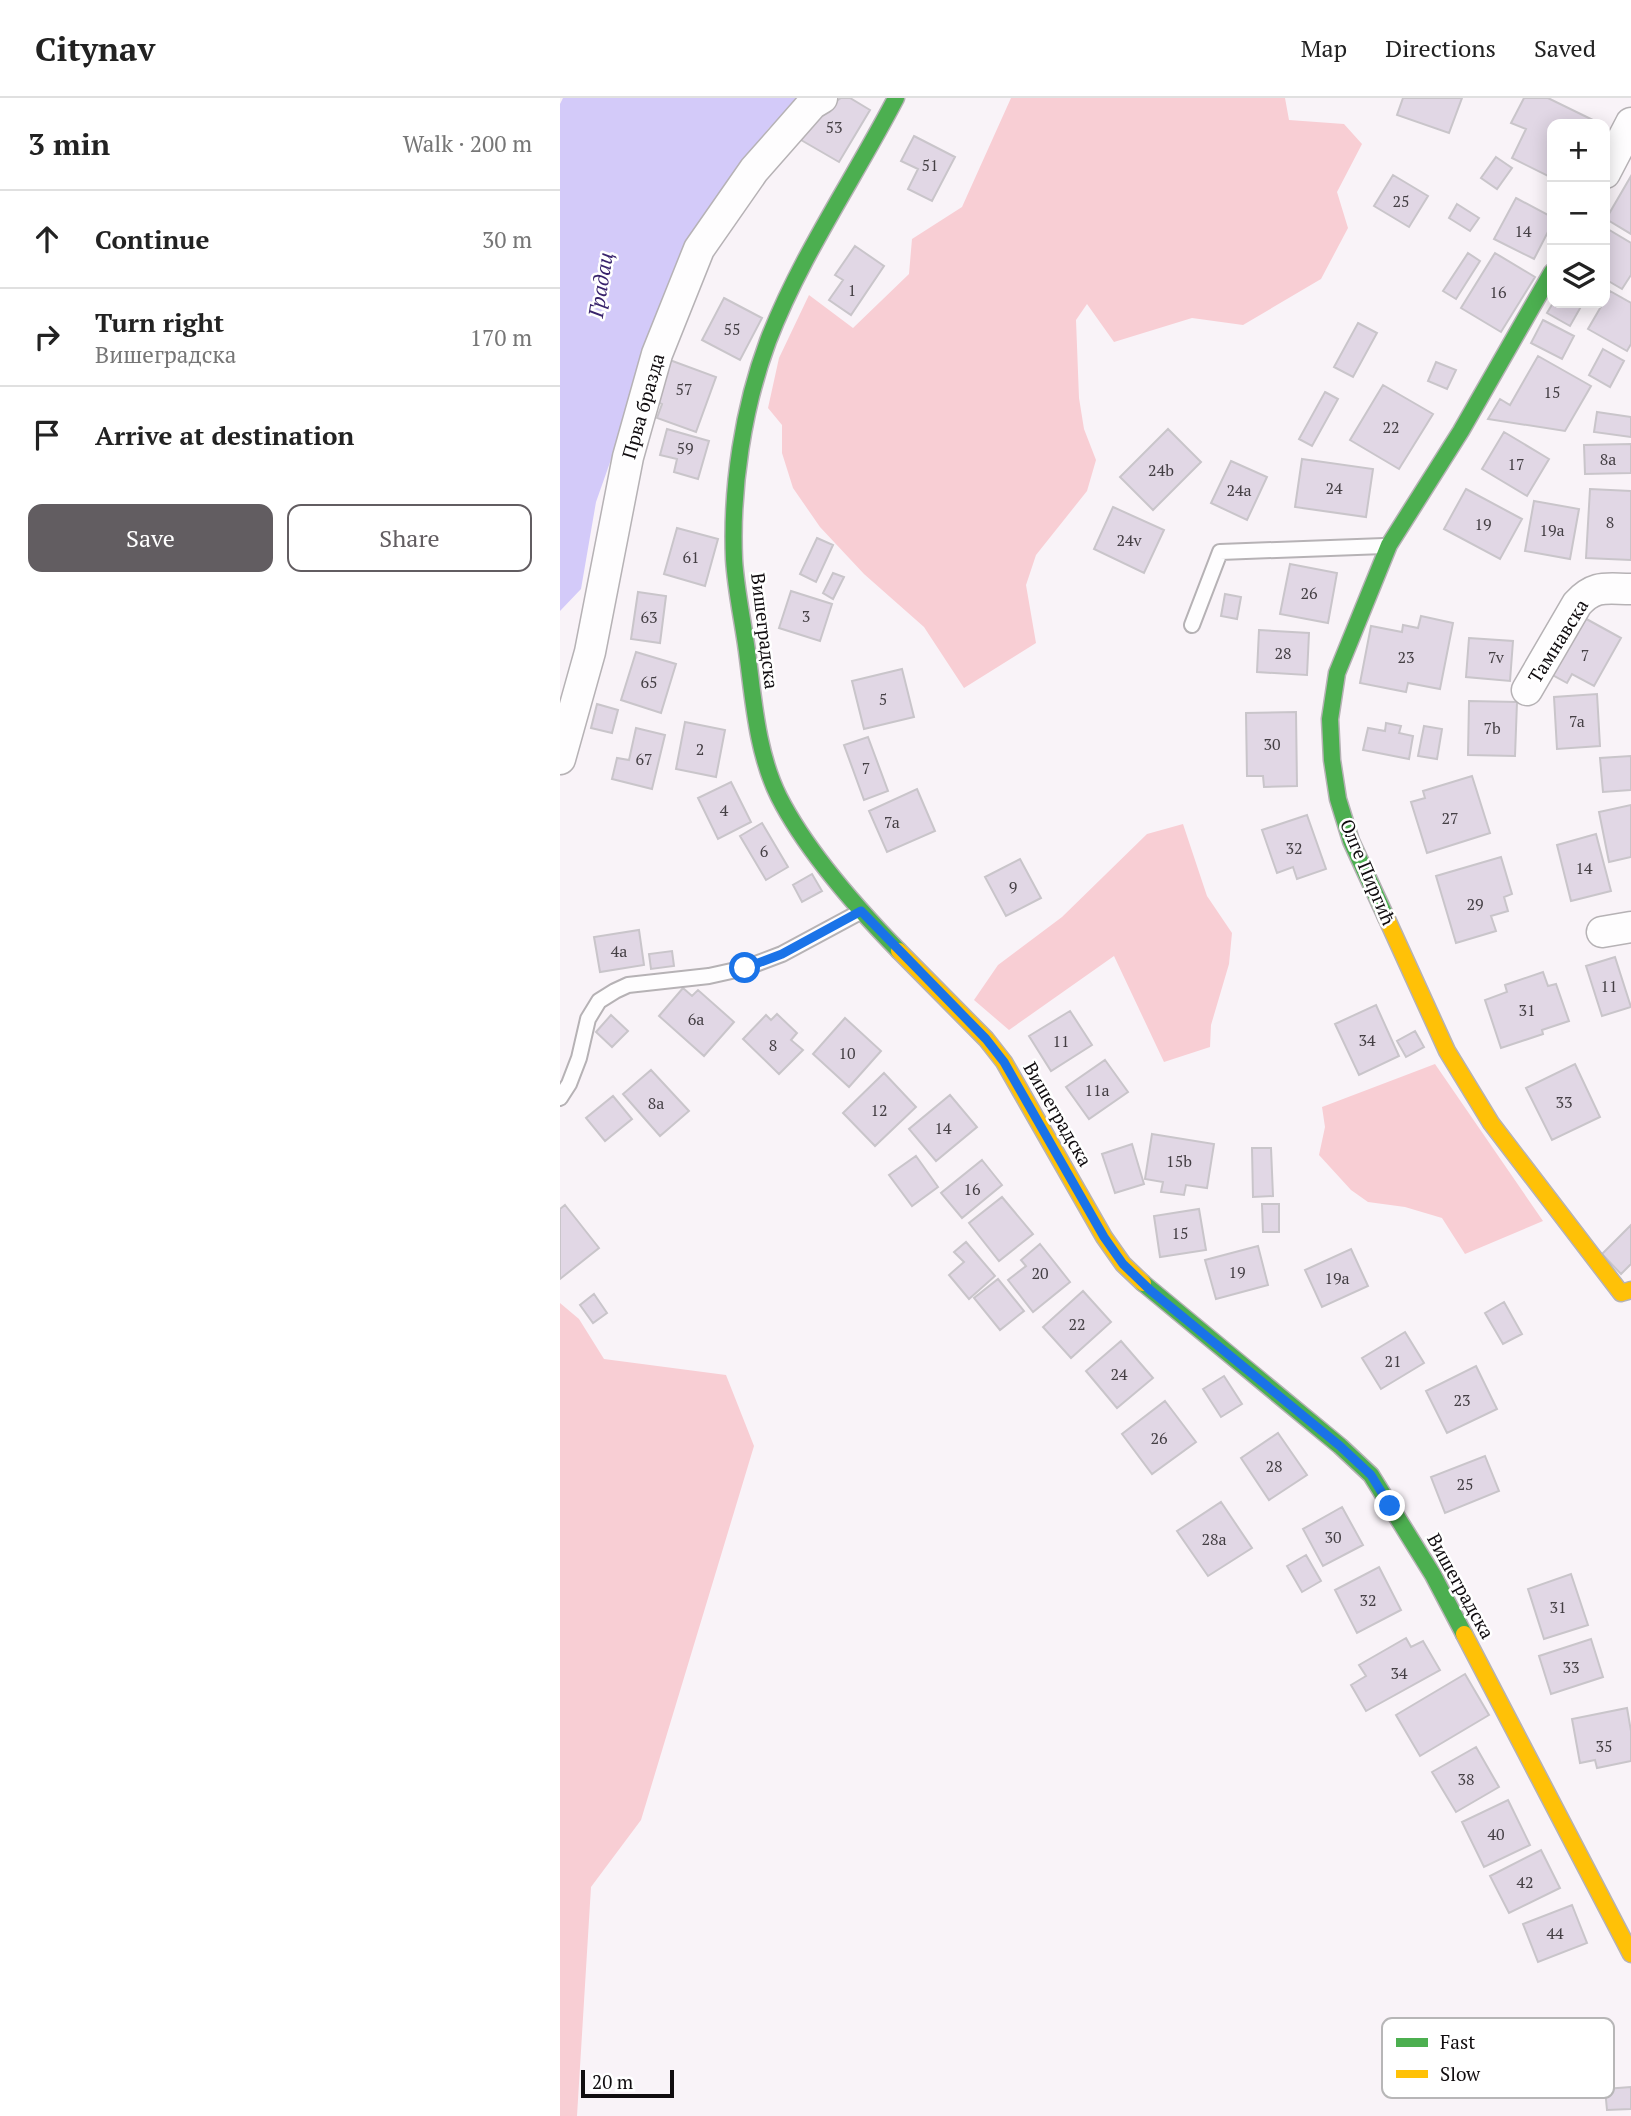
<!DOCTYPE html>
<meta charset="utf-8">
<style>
:root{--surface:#fff;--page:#f6f6f6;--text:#222;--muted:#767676;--line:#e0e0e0;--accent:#625d61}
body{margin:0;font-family:"PT Serif",serif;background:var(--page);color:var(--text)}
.controls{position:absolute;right:21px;top:21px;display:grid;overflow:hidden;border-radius:14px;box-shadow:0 4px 18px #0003}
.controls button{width:63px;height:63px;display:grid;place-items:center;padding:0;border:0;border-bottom:2px solid var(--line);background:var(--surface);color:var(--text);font:35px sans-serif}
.scale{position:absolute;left:21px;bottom:18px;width:93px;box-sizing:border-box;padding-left:7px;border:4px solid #100c0f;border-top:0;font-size:19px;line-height:24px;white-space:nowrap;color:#100c0f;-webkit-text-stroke:5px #fff;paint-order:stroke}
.stop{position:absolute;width:21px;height:21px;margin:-16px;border:5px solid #1a73e8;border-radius:50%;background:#fff}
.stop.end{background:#1a73e8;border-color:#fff;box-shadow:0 2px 7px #0008}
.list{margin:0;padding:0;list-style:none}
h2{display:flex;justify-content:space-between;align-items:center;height:91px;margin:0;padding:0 28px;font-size:30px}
h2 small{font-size:23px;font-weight:400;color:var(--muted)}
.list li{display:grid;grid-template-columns:46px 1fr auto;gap:21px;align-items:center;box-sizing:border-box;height:98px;padding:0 28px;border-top:2px solid var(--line)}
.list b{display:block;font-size:26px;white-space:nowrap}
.list p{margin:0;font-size:23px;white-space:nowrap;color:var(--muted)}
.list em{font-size:23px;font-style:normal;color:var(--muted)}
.actions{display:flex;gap:14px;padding:21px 28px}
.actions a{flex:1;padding:16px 0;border:2px solid var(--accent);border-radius:14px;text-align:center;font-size:24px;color:var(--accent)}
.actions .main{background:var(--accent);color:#fff}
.icon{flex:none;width:38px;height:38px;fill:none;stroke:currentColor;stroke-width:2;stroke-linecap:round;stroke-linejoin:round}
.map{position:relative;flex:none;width:1071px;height:2018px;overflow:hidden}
header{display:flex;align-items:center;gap:42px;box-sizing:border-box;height:98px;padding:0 35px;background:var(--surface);border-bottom:2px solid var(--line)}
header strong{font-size:33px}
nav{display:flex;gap:38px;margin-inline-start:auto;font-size:24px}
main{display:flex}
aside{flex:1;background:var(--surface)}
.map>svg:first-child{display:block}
.green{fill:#f8ced4}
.water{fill:#d3caf9}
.building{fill:#e1d7e5;stroke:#c9c5ca;stroke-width:2}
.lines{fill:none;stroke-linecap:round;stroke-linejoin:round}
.lane-casing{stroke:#b6b2b5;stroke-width:18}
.street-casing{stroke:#b6b2b5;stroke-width:33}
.fast-casing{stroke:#b6b2b5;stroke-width:19}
.slow-casing{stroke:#b6b2b5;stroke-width:19}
.lane{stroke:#fefdfe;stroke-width:14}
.street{stroke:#fefdfe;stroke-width:30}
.fast{stroke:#4caf50;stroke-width:16}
.slow{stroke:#ffc107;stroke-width:16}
.route{stroke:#1a73e8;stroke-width:9}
.labels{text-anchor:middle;stroke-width:5;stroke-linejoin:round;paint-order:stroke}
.number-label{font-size:16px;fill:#443f44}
.street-label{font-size:19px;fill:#100c0f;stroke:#fff}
.water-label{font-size:21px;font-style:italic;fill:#38236c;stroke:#fff}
.key{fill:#fff;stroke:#b7b6b7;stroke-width:2}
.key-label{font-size:19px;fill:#100c0f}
</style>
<header>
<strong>Citynav</strong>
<nav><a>Map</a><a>Directions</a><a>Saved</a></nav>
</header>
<main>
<aside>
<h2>3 min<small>Walk · 200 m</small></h2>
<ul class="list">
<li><svg class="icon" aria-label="ahead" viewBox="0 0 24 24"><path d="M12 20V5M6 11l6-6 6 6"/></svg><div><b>Continue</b></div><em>30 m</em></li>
<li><svg class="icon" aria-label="right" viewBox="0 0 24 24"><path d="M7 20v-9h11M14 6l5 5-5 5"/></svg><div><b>Turn right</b><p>Вишеградска</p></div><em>170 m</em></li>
<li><svg class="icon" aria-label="arrive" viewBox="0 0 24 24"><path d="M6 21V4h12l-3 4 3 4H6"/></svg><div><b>Arrive at destination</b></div></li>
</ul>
<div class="actions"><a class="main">Save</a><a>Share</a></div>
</aside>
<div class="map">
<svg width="1071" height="2018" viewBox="0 0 1071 2018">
<rect width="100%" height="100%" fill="#f9f3f8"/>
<path class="green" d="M451,0H725L729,22L784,26L802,46L777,94L788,130L761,181L683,227L632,220L554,244L527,206L516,222L519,300L524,331L536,362L527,393L476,457L466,487L476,545L404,590L364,529L304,476L260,429L233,390L222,355V327L208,310L219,260L249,197L293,230L349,176L352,141L402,109Z
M623,726L647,798L672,835L669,866L651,927L650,949L604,964L554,858L449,932L414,902L438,867L502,819L587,736Z
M875,966L983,1123L905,1156L882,1120L845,1109L808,1104L791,1092L759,1057L765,1029L762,1009Z
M0,1205L19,1221L44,1261L166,1277L194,1348L81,1722L31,1789L17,2018H0Z"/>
<path class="water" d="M3,0H244L209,30L169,82L131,136L99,215L79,282L36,404L21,491L0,513V6Z"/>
<path class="building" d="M281,0H290L310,12L279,64L241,42L255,17Z
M843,0H902L889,35L837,17Z
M964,0H988L1039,25L992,26V80L952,60L966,31L951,25Z
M354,38L395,59L372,103L348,91L358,71L341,63Z
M936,59L952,70L937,91L921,80Z
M833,77L868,98L849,129L814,108Z
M1071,78V136L1046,121Z
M956,100L992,119V126L974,161L934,141Z
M897,106L919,120L910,133L889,120Z
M1046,130L1071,145V177L1062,191L1045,181Z
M295,148L324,168L291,217L269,202L283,182L275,177Z
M908,155L920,163L896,201L883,193Z
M935,155L975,179L941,234L901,210Z
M1050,193L1071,205V246L1067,253L1028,231Z
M164,200L202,220L180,262L142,242Z
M993,205H1023L1010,228L987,215Z
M983,222L1014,238L1002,261L971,245Z
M798,225L817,235L793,279L774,269Z
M1043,251L1064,263L1050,289L1029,277Z
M978,258L1031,288L1005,333L928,321L940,301L950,307Z
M107,261L156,279L136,334L97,320L102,306L92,302Z
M876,264L896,272L887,291L868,283Z
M823,287L873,316L839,371L790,342Z
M765,294L778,301L752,348L739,341Z
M1037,314L1071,319V339L1034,334Z
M107,331L149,343L138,381L114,374L117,361L100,357Z
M608,331L641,364L593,412L560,379Z
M944,334L989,361L967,398L922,371Z
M1071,346V375L1025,376L1024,347Z
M742,361L813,371L806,419L735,409Z
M671,363L707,379L687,422L651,405Z
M906,391L962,421L940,461L884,431Z
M1030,391L1071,393V462L1026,460Z
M974,403L1019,411L1010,461L965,453Z
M553,409L604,432L584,475L534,451Z
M117,430L158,441L145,488L104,476Z
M257,440L273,447L256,484L240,476Z
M730,466L777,475L768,525L720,516Z
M273,475L284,479L273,501L263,495Z
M231,493L272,506L260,543L219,530Z
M78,494L106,498L100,545L71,541Z
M665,496L681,499L677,521L661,518Z
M861,518L893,525L880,591L848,585L846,594L800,585L811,528L842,534L843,527L858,530Z
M1021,518L1061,540L1034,588L1012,576L1007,585L989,575Z
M699,532L749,535L747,577L697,574Z
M909,540L953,543L950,583L906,579Z
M76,554L116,566L101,615L61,602Z
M342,571L354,619L304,631L292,583Z
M1037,596L1040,648L997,651L994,599Z
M909,603L957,604L955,658L908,657Z
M37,606L58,612L52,635L31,630Z
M736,614L737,688L704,689L703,678H687L686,615Z
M125,624L165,632L156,679L116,671Z
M826,625L841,628L839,635L853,638L849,661L803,652L808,630L825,633Z
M864,628L882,631L877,661L858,658Z
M76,630L105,637L92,691L52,681L57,660L69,662Z
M308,639L328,693L304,702L284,647Z
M1071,658V692L1043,694L1040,660Z
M912,678L930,735L867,755L851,704L865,700L863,693Z
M171,684L191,724L158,741L138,700Z
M357,691L375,733L327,754L309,713Z
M1071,707V759L1049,764L1039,714Z
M747,717L766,771L737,781L733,769L717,775L702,732Z
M202,725L228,769L206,782L180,738Z
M1036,736L1051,793L1011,803L997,747Z
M941,759L952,796L944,799L948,813L931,818L936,833L896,845L876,778Z
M460,761L481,800L446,818L425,779Z
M252,776L262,793L242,804L233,787Z
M79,832L84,867L40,874L34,839Z
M112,853L114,868L91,871L89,856Z
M1055,859L1071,909L1042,918L1026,868Z
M983,874L988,888L996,886L1009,923L982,932L983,936L941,950L925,902L947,894L945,887Z
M123,890L132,898L138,892L174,924L144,958L99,918Z
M816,907L839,958L799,977L775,926Z
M510,913L532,947L491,973L469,938Z
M217,916L237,935L231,942L243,952L219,976L183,941L206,917L211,922Z
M51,917L68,933L52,949L36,934Z
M285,920L321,953L289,989L253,956Z
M855,933L864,949L846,959L837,943Z
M545,962L568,994L529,1021L506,989Z
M1015,966L1040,1019L992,1042L966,990Z
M91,972L129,1013L100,1038L63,996Z
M324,975L356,1009L315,1048L283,1015Z
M390,997L417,1029L376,1063L349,1031Z
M53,998L72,1021L45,1043L26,1020Z
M592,1036L654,1046L647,1090L626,1087L624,1097L601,1094L603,1084L585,1081Z
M572,1046L584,1086L555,1095L542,1056Z
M692,1050H711L713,1098L693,1099Z
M356,1058L378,1089L352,1108L329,1077Z
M422,1062L442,1087L402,1120L381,1095Z
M442,1099L473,1136L439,1163L409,1125Z
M702,1106H719V1134H703Z
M5,1107L39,1150L0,1181V1111Z
M639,1111L646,1152L600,1159L594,1118Z
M1071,1127V1166L1061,1176L1042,1156Z
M406,1144L435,1178L409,1201L389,1177L404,1164L394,1154Z
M480,1146L510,1184L473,1214L448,1182L466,1168L461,1162Z
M698,1148L708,1187L656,1201L645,1162Z
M791,1151L808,1188L762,1209L745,1172Z
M438,1181L464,1213L440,1232L414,1200Z
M523,1193L551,1224L511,1260L483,1229Z
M34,1196L47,1215L33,1225L20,1207Z
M944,1204L962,1236L943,1246L925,1215Z
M845,1234L864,1265L821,1291L802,1260Z
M561,1243L593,1280L557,1310L526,1273Z
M916,1268L937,1311L887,1335L866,1293Z
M664,1278L682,1306L661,1319L643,1291Z
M605,1303L636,1344L592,1376L562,1336Z
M718,1335L747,1377L709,1402L681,1360Z
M925,1358L939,1393L885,1415L871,1379Z
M661,1404L692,1450L648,1478L617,1433Z
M782,1409L803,1447L763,1468L743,1431Z
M746,1457L761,1483L742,1494L727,1468Z
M819,1469L841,1512L797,1535L775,1492Z
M1011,1476L1028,1527L984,1541L968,1491Z
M846,1540L851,1549L863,1543L880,1572L806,1613L791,1587L806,1578L799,1567Z
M1031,1541L1043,1579L991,1596L979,1558Z
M905,1576L929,1617L860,1658L836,1617Z
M1067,1610L1071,1633V1663L1037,1670L1035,1662L1020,1665L1012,1621Z
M916,1649L939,1689L896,1714L872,1674Z
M948,1702L970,1747L924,1769L902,1724Z
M981,1752L1000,1790L949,1815L930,1778Z
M1012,1807L1027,1845L978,1864L963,1826Z
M1071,1989V2011L1047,2012L1045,1991Z"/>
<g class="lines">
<g class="lane-casing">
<path id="lane" d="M632,527L660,454L824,448
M0,1000L9,986L19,960L28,921L39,903L55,893L68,887L149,878L185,870L222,856L300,814"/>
</g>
<g class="street-casing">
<path id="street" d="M1045,75L1071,25
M967,592L1017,506C1035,486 1047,491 1071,491
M0,661L30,554L68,359L97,256L139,151L194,72L252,6L262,0
M1042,834L1071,829"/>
</g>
<g class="fast-casing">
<path id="fast" d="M336,0C294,81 241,157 208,243C183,310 171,390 174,461C176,495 184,527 188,561C194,607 198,657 219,699C247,754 296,809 339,853
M826,819L791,743L778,701L772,662L770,621L777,575L829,447L901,333L992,174
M583,1185L780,1348L811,1377L873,1477L904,1536"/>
</g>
<g class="slow-casing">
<path id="slow" d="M826,819L887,953L931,1025L1061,1195L1071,1192
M339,853L426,941L444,964L544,1139L563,1166L583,1185
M904,1536L1071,1856"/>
</g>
<use href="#lane" class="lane"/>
<use href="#street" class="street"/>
<use href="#fast" class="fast"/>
<use href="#slow" class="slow"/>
</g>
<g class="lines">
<path class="route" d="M185,870L222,856L301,813L426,941L444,964L544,1139L563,1166L590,1192L780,1348L811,1377L830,1408"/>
</g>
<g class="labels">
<g class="number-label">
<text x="274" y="35">53</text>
<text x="370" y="73">51</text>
<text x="841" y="109">25</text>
<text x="963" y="139">14</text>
<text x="292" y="198">1</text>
<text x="938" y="200">16</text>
<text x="172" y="237">55</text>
<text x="124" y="297">57</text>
<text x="992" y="300">15</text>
<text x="831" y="335">22</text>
<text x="125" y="356">59</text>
<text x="1048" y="367">8a</text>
<text x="956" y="372">17</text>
<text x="601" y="378">24b</text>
<text x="774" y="396">24</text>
<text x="679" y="398">24a</text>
<text x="1050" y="430">8</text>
<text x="923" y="432">19</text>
<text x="992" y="438">19a</text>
<text x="569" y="448">24v</text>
<text x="131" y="465">61</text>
<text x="749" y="501">26</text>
<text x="246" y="524">3</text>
<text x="89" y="525">63</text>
<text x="723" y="561">28</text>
<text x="1025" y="563">7</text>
<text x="846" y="565">23</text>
<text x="936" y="565">7v</text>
<text x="89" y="590">65</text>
<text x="323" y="607">5</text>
<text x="1017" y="629">7a</text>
<text x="932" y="636">7b</text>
<text x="712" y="652">30</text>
<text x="140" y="657">2</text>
<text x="84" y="667">67</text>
<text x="306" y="676">7</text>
<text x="164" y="718">4</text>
<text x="890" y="726">27</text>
<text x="332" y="730">7a</text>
<text x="734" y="756">32</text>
<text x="204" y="759">6</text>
<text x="1024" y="776">14</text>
<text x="453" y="795">9</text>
<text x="915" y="812">29</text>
<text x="59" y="859">4a</text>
<text x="1049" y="894">11</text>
<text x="967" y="918">31</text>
<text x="136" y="927">6a</text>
<text x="807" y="948">34</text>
<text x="501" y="949">11</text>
<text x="213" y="953">8</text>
<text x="287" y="961">10</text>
<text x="537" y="998">11a</text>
<text x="1004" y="1010">33</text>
<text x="96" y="1011">8a</text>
<text x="319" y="1018">12</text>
<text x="383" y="1036">14</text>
<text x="619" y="1069">15b</text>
<text x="412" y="1097">16</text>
<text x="620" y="1141">15</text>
<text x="677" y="1180">19</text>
<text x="480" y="1181">20</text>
<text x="777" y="1186">19a</text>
<text x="517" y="1232">22</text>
<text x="833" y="1269">21</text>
<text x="559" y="1282">24</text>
<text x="902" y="1308">23</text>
<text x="599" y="1346">26</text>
<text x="714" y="1374">28</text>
<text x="905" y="1392">25</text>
<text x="773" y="1445">30</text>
<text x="654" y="1447">28a</text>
<text x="808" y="1508">32</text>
<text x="998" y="1515">31</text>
<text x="1011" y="1575">33</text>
<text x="839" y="1581">34</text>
<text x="1044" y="1654">35</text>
<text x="906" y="1687">38</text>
<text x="936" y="1742">40</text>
<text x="965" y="1790">42</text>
<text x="995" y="1841">44</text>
</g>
<g class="street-label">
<text transform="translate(83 308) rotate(-74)" y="7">Прва бразда</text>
<text transform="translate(205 533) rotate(83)" y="7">Вишеградска</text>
<text transform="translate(998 543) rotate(-58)" y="7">Тамнавска</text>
<text transform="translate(808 774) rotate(67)" y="7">Олге Пиргић</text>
<text transform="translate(498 1016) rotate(60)" y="7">Вишеградска</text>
<text transform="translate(901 1488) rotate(61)" y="7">Вишеградска</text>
</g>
<g class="water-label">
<text transform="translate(41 187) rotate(-81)" y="7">Градац</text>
</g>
</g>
<rect x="822" y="1920" width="232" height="80" rx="10" class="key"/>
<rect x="836" y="1940" width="32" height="9" fill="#4caf50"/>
<rect x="836" y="1972" width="32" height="8" fill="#ffc107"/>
<g class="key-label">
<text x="880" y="1951">Fast</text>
<text x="880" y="1983">Slow</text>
</g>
</svg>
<div class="controls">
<button>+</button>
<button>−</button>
<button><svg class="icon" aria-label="layers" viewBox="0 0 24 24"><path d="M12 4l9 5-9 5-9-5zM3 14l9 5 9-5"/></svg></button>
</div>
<div class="scale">20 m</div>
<div class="stop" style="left:185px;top:870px"></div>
<div class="stop end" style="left:830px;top:1408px"></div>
</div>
</main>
